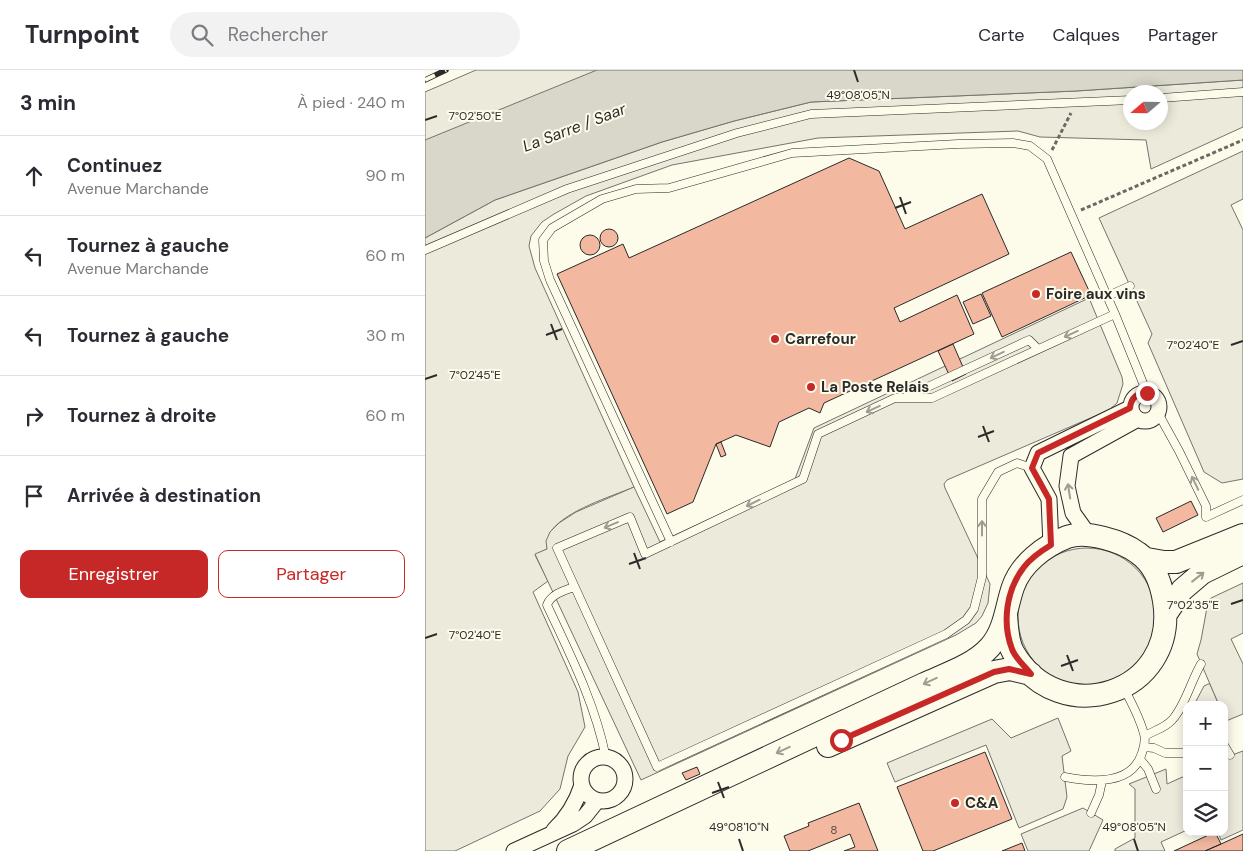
<!DOCTYPE html>
<html lang="fr">
<meta charset="utf-8">
<style>
:root{--surface:#fff;--page:#f2f2f3;--text:#2b2b33;--muted:#7c7c81;--line:#e1e1e2;--accent:#c62828}
body{margin:0;font-family:"DM Sans",sans-serif;background:var(--page);color:var(--text)}
.controls{position:absolute;right:15px;bottom:15px;display:grid;overflow:hidden;border-radius:10px;box-shadow:0 2px 12px #0003}
.controls button{width:45px;height:45px;display:grid;place-items:center;padding:0;border:0;border-bottom:1px solid var(--line);background:var(--surface);color:var(--text);font:25px sans-serif}
.compass{position:absolute;left:698px;top:15px;width:45px;height:45px;border-radius:50%;background:var(--surface);box-shadow:0 2px 12px #0003;rotate:250deg}
.stop{position:absolute;width:15px;height:15px;margin:-11px;border:4px solid #c62828;border-radius:50%;background:#fff}
.stop.end{background:#c62828;border-color:#fff;box-shadow:0 1px 5px #0008}
.list{margin:0;padding:0;list-style:none}
h2{display:flex;justify-content:space-between;align-items:center;height:65px;margin:0;padding:0 20px;font-size:21px}
h2 small{font-size:16px;font-weight:400;color:var(--muted)}
.list li{display:grid;grid-template-columns:32px 1fr auto;gap:15px;align-items:center;box-sizing:border-box;height:80px;padding:0 20px;border-top:1px solid var(--line)}
.list b{display:block;font-size:19px;white-space:nowrap}
.list p{margin:0;font-size:16px;white-space:nowrap;color:var(--muted)}
.list em{font-size:16px;font-style:normal;color:var(--muted)}
.actions{display:flex;gap:10px;padding:15px 20px}
.actions a{flex:1;padding:11px 0;border:1px solid var(--accent);border-radius:10px;text-align:center;font-size:18px;color:var(--accent)}
.actions .main{background:var(--accent);color:#fff}
.icon{flex:none;width:28px;height:28px;fill:none;stroke:currentColor;stroke-width:2;stroke-linecap:round;stroke-linejoin:round}
.map{position:relative;flex:none;width:818px;height:781px;overflow:hidden}
header{display:flex;align-items:center;gap:30px;box-sizing:border-box;height:70px;padding:0 25px;background:var(--surface);border-bottom:1px solid var(--line)}
header strong{font-size:24px}
nav{display:flex;gap:28px;margin-inline-start:auto;font-size:18px}
.search{width:350px;height:45px;background:var(--page);display:flex;align-items:center;gap:12px;box-sizing:border-box;padding:0 18px;border-radius:28px;color:var(--muted);font-size:19px}
main{display:flex}
aside{flex:1;background:var(--surface)}
.map>svg:first-child{display:block}
.green{fill:#ecebdb;stroke:#74746e;fill-rule:evenodd}
.parking{fill:#eceadb;stroke:#74746e}
.water{fill:#d8d7c9;stroke:#74746e}
.building{fill:#f2b8a0;stroke:#2b2b2b}
.lines{fill:none;stroke-linecap:round;stroke-linejoin:round}
.service-casing{stroke:#2b2b2b;stroke-width:9}
.minor-casing{stroke:#2b2b2b;stroke-width:17}
.primary-casing{stroke:#2b2b2b;stroke-width:24}
.path{stroke:#6a6964;stroke-width:3;stroke-dasharray:4 2.5;stroke-linecap:butt}
.service{stroke:#fdfbea;stroke-width:8}
.minor{stroke:#fdfbea;stroke-width:15}
.primary{stroke:#fdfbea;stroke-width:22}
.rail-casing{stroke:#2b2b2b;stroke-width:5.5}
.rail{stroke:#fdfbea;stroke-width:4;stroke-dasharray:11;stroke-linecap:butt}
.oneway{stroke:#9e9d94}
.route{stroke:#c62828;stroke-width:6}
.ticks{fill:none;stroke:#2b2b2b;stroke-width:2}
.poi-dot{fill:#c62828;stroke:#fdfbea;stroke-width:2}
.labels{text-anchor:middle;stroke-width:4;stroke-linejoin:round;paint-order:stroke}
.number-label{font-size:12px;fill:#5d4e48}
.poi-label{font-size:15px;font-weight:bold;fill:#2b2b2b;stroke:#fdfbea;text-anchor:start}
.water-label{font-size:16px;font-style:italic;fill:#2b2b2b;stroke:#fdfbea}
.ticks-label{font-size:12px;text-anchor:middle;fill:#2b2b2b;stroke:#fdfbea;stroke-width:4;stroke-linejoin:round;paint-order:stroke}
</style>
<header>
<strong>Turnpoint</strong>
<div class="search"><svg class="icon" aria-label="search" viewBox="0 0 24 24"><circle cx="10" cy="10" r="6"/><path d="M15 15l6 6"/></svg>Rechercher</div>
<nav><a>Carte</a><a>Calques</a><a>Partager</a></nav>
</header>
<main>
<aside>
<h2>3 min<small>À pied · 240 m</small></h2>
<ul class="list">
<li><svg class="icon" aria-label="ahead" viewBox="0 0 24 24"><path d="M12 20V5M6 11l6-6 6 6"/></svg><div><b>Continuez</b><p>Avenue Marchande</p></div><em>90 m</em></li>
<li><svg class="icon" aria-label="left" viewBox="0 0 24 24"><path d="M17 20v-9H6M10 6l-5 5 5 5"/></svg><div><b>Tournez à gauche</b><p>Avenue Marchande</p></div><em>60 m</em></li>
<li><svg class="icon" aria-label="left" viewBox="0 0 24 24"><path d="M17 20v-9H6M10 6l-5 5 5 5"/></svg><div><b>Tournez à gauche</b></div><em>30 m</em></li>
<li><svg class="icon" aria-label="right" viewBox="0 0 24 24"><path d="M7 20v-9h11M14 6l5 5-5 5"/></svg><div><b>Tournez à droite</b></div><em>60 m</em></li>
<li><svg class="icon" aria-label="arrive" viewBox="0 0 24 24"><path d="M6 21V4h12l-3 4 3 4H6"/></svg><div><b>Arrivée à destination</b></div></li>
</ul>
<div class="actions"><a class="main">Enregistrer</a><a>Partager</a></div>
</aside>
<div class="map">
<svg width="818" height="781" viewBox="0 0 818 781">
<rect width="100%" height="100%" fill="#fdfbea"/>
<path class="green" d="M51,0H192L0,71V22Z
M818,10V57L726,99L721,70L615,67L593,61L393,68L247,95L161,126L129,144L117,152L106,166L104,176L110,198L209,417C185,427 142,440 126,461C123,465 123,474 122,479L110,485L123,511L108,522L153,622L160,657L143,686L135,719L115,741L30,781H0V168L70,130L237,72L309,51L386,32L651,21ZM706,22H736V52H706Z
M593 547a69 69 0 1 1 138 0a69 69 0 1 1-138 0Z
M783,614H785L794,635H769L779,616Z"/>
<path class="parking" d="M818,81V129L806,135L818,160V409L797,413L779,402L723,273L727,264L674,148Z
M664,228L697,307L698,314L692,333L684,340L522,410L519,414L520,418L565,514L563,533L557,546L551,553L531,565L216,710L110,484L122,479L121,471L125,462L134,453L151,442L209,417L235,472L370,409L389,358Z
M818,513V563L806,569L818,594V644L801,651L799,646V635H794L772,584L776,570L783,532L786,528Z
M633,648L646,681L637,686L642,727L638,739L594,758L561,675L470,712L462,693L567,649L586,668Z
M818,681V760L796,770L793,762H799V688Z
M741,699L742,714L762,705V760L736,772L740,781H690V779L710,768V719L704,714Z
M658,738L678,750L664,781H603L596,764Z"/>
<path class="water" d="M172,0H818V10L651,21L386,32L309,51L237,72L70,130L0,168V70Z"/>
<path class="building" d="M424,88L454,101L480,159L557,124L584,184L469,238L475,252L532,225L549,264L399,333L395,343L384,338L354,352L345,377L311,365L291,374L268,432L242,444L132,204L198,174L204,188Z
M175 168a9 9 0 1 1 18 0a9 9 0 1 1-18 0Z
M155 175a10 10 0 1 1 20 0a10 10 0 1 1-20 0Z
M646,182L666,225L577,267L557,223Z
M556,224L566,246L548,254L538,232Z
M528,274L541,304L527,311L513,281Z
M296,372L301,385L296,387L291,374Z
M766,431L773,445L738,462L731,448Z
M560,682L587,749L508,781H498L472,717Z
M272,697L275,704L261,710L257,703Z
M434,733L453,781H419L430,777L425,764L383,781H365L359,766L384,756L383,753Z
M790,762L796,774L780,781H749Z
M818,764V781H780L796,774Z
M597,773L600,781H577Z"/>
<g class="lines">
<g class="service-casing">
<path id="service" d="M736,28L818,22
M0,180L142,119L312,63L386,44L706,30
M683,226L705,216
M481,327L604,270L613,279
M733,343L754,381L781,436V447L818,430
M607,398L592,393L573,402L557,429V507L549,539L541,550L521,564L232,697L132,478L205,447L220,484L378,409L393,364L470,328H507L690,244
M246,472L125,210L119,191L118,170L127,158L177,129L211,119L244,118L367,83L533,74L588,73L605,76L622,89L690,244L722,323
M149,517C139,521 126,524 122,535C145,584 170,633 181,688
M720,666C728,661 740,658 747,650C760,636 766,611 776,594
M799,675L805,685
M719,677L729,678L740,683H762
M715,689L723,699L731,719
M640,707C666,712 707,716 717,683C719,677 721,671 719,664C715,648 706,632 699,618
M666,743L674,725L677,711"/>
</g>
<g class="minor-casing">
<path id="minor" d="M706 337a14 14 0 1 1 28 0a14 14 0 1 1-28 0Z
M663,464L648,443L642,416L646,386L713,349
M626,475L624,429L607,398L613,383L705,338
M156 709a22 22 0 1 1 44 0a22 22 0 1 1-44 0Z
M129,760C143,747 151,733 157,715
M89,781L148,754L160,746L172,731"/>
</g>
<g class="primary-casing">
<path id="primary" d="M722,489L739,492H751L818,465
M741,544L757,520L777,503L818,483
M403,676L569,602L585,599L606,604
M143,781L499,614C521,604 549,595 565,577C580,560 581,537 588,517C596,494 619,476 642,467C661,460 697,471 713,483C729,494 736,512 739,531C754,624 634,662 588,582C582,571 582,556 581,545"/>
</g>
<path class="path" d="M627,80L646,43
M656,140L818,70"/>
<use href="#service" class="service"/>
<use href="#minor" class="minor"/>
<use href="#primary" class="primary"/>
<g class="rail-casing">
<path id="rail" d="M0,10L21,0"/>
</g>
<use href="#rail" class="rail"/>
</g>
<defs><path id="oneway-shaft" d="M-6 0H5M1.5-3L5.5 0L1.5 3" fill="none" stroke-width="1.6" stroke-linecap="round" stroke-linejoin="round" transform="scale(1.25)"/></defs>
<g class="oneway">
<use href="#oneway-shaft" transform="translate(646 264) rotate(156)"/>
<use href="#oneway-shaft" transform="translate(572 285) rotate(155)"/>
<use href="#oneway-shaft" transform="translate(448 339) rotate(155)"/>
<use href="#oneway-shaft" transform="translate(770 413) rotate(-116)"/>
<use href="#oneway-shaft" transform="translate(644 421) rotate(-99)"/>
<use href="#oneway-shaft" transform="translate(328 433) rotate(154)"/>
<use href="#oneway-shaft" transform="translate(186 455) rotate(157)"/>
<use href="#oneway-shaft" transform="translate(557 458) rotate(-90)"/>
<use href="#oneway-shaft" transform="translate(773 507) rotate(-38)"/>
<use href="#oneway-shaft" transform="translate(505 611) rotate(155)"/>
<use href="#oneway-shaft" transform="translate(358 680) rotate(155)"/>
</g>
<g class="lines">
<path class="route" d="M416,670L569,602L584,599L606,604C600,596 590,588 587,579C577,553 581,520 599,497C606,488 616,481 626,475L624,429L607,398L613,383L705,338C706,328 712,323 722,323"/>
</g>
<path class="ticks" d="M429,0L433,12M0,50L12,46M475,127L481,144M470,138L486,132M126,254L132,270M121,265L137,259M806,275L818,271M0,309L12,305M558,356L564,372M553,367L569,361M209,483L215,499M204,494L221,488M806,534L818,530M0,568L12,564M642,585L648,601M636,596L653,590M293,712L299,728M287,723L304,717M314,769L318,781M709,769L713,781"/>
<g class="poi-dot">
<circle cx="611" cy="224" r="5"/>
<circle cx="350" cy="269" r="5"/>
<circle cx="386" cy="317" r="5"/>
<circle cx="530" cy="733" r="5"/>
</g>
<g class="labels">
<g class="number-label">
<text x="409" y="764">8</text>
</g>
<g class="poi-label">
<text x="621" y="229">Foire aux vins</text>
<text x="360" y="274">Carrefour</text>
<text x="396" y="322">La Poste Relais</text>
<text x="540" y="738">C&amp;A</text>
</g>
<g class="water-label">
<text transform="translate(149 57) rotate(-21)" y="6">La Sarre / Saar</text>
</g>
</g>
<g class="ticks-label">
<text x="433" y="29">49°08'05"N</text>
<text x="50" y="50">7°02'50"E</text>
<text x="768" y="279">7°02'40"E</text>
<text x="50" y="309">7°02'45"E</text>
<text x="768" y="539">7°02'35"E</text>
<text x="50" y="569">7°02'40"E</text>
<text x="314" y="761">49°08'10"N</text>
<text x="709" y="761">49°08'05"N</text>
</g>
</svg>
<div class="controls">
<button>+</button>
<button>−</button>
<button><svg class="icon" aria-label="layers" viewBox="0 0 24 24"><path d="M12 4l9 5-9 5-9-5zM3 14l9 5 9-5"/></svg></button>
</div>
<svg class="compass" viewBox="-18 -18 36 36"><path d="M0-13l5 13h-10z" fill="#e53935"/><path d="M0 13l5-13h-10z" fill="#7c7c81"/></svg>
<div class="stop" style="left:416px;top:670px"></div>
<div class="stop end" style="left:722px;top:323px"></div>
</div>
</main>
